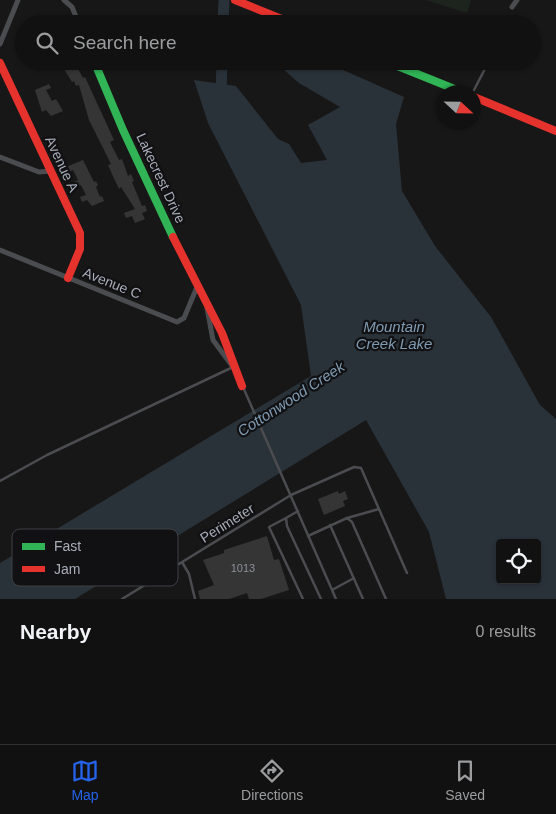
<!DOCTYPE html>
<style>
:root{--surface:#111;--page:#1a1a1a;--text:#f1f3f6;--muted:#9c9d9f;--line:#303131;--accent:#2563eb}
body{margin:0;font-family:Helvetica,sans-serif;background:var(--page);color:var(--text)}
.controls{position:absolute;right:15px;bottom:15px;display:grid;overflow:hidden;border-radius:5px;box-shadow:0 1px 4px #0004}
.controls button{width:45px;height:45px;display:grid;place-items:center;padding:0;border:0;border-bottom:1px solid var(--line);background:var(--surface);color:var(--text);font:25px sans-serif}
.compass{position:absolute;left:436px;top:85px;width:45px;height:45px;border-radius:50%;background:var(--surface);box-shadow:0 1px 4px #0004;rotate:112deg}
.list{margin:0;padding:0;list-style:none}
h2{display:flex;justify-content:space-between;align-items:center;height:65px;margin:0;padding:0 20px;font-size:21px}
h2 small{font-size:16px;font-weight:400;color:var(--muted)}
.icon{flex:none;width:28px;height:28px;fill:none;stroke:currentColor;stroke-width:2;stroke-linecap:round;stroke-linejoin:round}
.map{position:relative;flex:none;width:556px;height:599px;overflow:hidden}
.search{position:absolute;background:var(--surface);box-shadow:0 1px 4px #0004;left:15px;right:15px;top:15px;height:55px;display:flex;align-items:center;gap:12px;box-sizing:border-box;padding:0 18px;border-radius:28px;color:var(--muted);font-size:19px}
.sheet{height:145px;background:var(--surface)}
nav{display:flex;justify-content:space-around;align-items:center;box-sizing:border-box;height:70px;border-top:1px solid var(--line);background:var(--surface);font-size:14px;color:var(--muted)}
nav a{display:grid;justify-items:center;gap:2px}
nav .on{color:var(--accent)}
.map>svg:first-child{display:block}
.green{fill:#1d241e}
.water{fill:#2a3239;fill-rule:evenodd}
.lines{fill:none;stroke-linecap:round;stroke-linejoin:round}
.river{stroke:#2a3239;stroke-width:11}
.building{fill:#353536}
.lane{stroke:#4b4c50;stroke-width:2.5}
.street{stroke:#4b4c50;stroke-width:5}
.fast{stroke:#30b455;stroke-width:8}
.jam{stroke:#e5322d;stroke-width:8}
.labels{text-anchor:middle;stroke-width:4.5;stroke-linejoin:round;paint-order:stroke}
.number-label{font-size:11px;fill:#8b8f98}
.street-label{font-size:14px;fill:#a8adb8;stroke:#111113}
.water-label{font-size:15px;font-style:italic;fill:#7f9bb3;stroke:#111113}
.key{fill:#111113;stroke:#3e4045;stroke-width:1}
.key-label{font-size:14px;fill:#a8adb8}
</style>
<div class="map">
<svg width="556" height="599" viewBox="0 0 556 599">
<rect width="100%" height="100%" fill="#171717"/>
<path class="green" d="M426,0H471L467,13Z"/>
<path class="water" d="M274,61H296L306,67L332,65L404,97L396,124L402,191L435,246L491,317L540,405L556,419V599H446L429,532L366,420L75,599H0V563L311,376L301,305L208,123L194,80L236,86L278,139L289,144L301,163L327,160L308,125L340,107L299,83ZM500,543H537V580H500Z"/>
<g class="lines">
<path class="river" d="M223,24L224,0
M221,97L222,61"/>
</g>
<path class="building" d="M59,61H74L83,78L85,77L114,140L110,142L119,160L122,159L128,176L131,174L134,181L132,182L142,206L145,205L147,211L142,213L145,219L135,223L132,216L126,218L124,213L135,209L121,187L119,189L112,174L108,165L111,164L89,120L79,85L76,86L74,81L72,82Z
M49,84L51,88L46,90L52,101L56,99L63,111L51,116L46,110L42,112L35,90Z
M83,160L94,182L96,181L98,185L96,187L100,197L102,196L104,201L92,206L87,200L82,202L80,197L86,195L81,185L76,187L74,182L78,180L73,170L68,172L66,167Z
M338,491L339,494L345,491L348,499L343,501L345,506L324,515L318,499Z
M267,536L274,560L279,559L289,590L261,599H249L247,593L229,599H200L198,591L214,585L203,560L224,553V550Z"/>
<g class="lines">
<path class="lane" d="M473,92L489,61
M243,387L336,599
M0,481L47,455L233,367
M298,511L286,518L287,526L321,599
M286,518L269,527L303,599
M347,518L379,509
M330,525L363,599
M308,536L347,518L352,522L386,599
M182,562L189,574L195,599
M332,590L354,578
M122,599L291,495L354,467L361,468L407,573"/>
<path class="street" d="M64,0L72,7L79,24
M512,7L517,0
M0,44L18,0
M0,157L39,172L51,171
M0,250L177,322L184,318L197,287
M207,308L213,340L233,367"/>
<path class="fast" d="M94,61L123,130L173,237
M385,61L462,92"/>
<path class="jam" d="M235,0L294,24
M0,63L80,233V249L68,278
M474,97L556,131
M173,237L222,333L242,386"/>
</g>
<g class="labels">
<g class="number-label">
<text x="243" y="572">1013</text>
</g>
<g class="street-label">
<text transform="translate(62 164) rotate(65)" y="5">Avenue A</text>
<text transform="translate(161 178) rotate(65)" y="5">Lakecrest Drive</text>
<text transform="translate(112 283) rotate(22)" y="5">Avenue C</text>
<text transform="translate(227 523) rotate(-32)" y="5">Perimeter</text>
</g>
<g class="water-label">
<text x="394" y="332">Mountain<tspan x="394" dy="17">Creek Lake</tspan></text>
<text transform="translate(291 399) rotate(-33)" y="5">Cottonwood Creek</text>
</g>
</g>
<rect x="12" y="529" width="166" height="57" rx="8" class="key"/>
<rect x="22" y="543" width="23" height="7" fill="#30b455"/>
<rect x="22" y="566" width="23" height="6" fill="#e5322d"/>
<g class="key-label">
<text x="54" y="551">Fast</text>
<text x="54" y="574">Jam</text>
</g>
</svg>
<div class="controls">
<button><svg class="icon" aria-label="locate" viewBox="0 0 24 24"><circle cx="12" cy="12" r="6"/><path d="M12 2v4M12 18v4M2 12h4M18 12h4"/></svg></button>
</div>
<svg class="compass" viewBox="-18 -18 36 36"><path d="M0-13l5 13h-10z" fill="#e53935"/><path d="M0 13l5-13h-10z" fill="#9c9d9f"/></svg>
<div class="search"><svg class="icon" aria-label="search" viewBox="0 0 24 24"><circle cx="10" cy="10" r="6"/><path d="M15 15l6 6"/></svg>Search here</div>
</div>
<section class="sheet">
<h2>Nearby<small>0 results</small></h2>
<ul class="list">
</ul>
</section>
<nav>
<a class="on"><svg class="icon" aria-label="map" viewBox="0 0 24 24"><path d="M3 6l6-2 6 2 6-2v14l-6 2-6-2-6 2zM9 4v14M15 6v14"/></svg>Map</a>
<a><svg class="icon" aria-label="directions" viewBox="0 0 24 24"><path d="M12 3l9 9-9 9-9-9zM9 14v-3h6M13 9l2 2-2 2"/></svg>Directions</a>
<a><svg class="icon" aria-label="saved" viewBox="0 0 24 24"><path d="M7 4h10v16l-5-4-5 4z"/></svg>Saved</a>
</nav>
